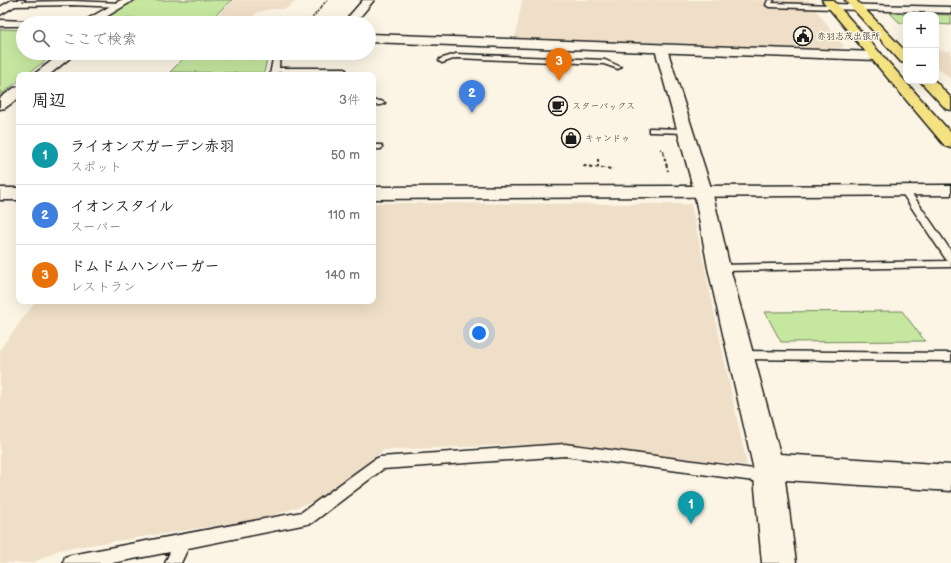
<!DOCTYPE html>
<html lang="ja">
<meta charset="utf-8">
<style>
:root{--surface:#fff;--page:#f2f2f2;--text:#202124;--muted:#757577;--line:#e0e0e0;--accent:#1c1c1c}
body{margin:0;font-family:"Balsamiq Sans","Klee One",sans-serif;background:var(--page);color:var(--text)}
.controls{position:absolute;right:12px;top:12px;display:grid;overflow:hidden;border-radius:8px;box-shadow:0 4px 16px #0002}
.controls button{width:36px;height:36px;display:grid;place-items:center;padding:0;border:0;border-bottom:1px solid var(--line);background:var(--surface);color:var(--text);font:20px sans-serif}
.you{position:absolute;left:479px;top:333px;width:14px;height:14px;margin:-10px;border:3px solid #fff;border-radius:50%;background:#1a73e8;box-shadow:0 0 0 6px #1a73e833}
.badge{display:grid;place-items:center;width:26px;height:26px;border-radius:50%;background:var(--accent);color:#fff;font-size:13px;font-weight:700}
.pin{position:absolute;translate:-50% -33px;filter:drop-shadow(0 1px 2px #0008)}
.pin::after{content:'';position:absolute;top:21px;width:14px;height:12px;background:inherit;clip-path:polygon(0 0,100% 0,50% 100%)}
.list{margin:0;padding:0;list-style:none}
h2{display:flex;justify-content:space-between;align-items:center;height:52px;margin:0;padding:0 16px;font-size:17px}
h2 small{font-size:13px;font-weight:400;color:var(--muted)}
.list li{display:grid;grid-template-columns:26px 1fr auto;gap:12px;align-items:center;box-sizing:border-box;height:60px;padding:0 16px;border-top:1px solid var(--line)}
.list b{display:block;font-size:15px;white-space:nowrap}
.list p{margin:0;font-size:13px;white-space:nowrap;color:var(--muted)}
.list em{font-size:13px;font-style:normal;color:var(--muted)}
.icon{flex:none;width:22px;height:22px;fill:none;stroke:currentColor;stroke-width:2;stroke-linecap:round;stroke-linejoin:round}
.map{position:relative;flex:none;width:951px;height:563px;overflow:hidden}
.search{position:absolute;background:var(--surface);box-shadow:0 4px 16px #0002;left:16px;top:16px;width:360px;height:44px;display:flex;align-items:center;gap:10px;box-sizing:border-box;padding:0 14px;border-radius:22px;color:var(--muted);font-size:15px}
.panel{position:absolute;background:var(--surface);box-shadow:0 4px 16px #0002;left:16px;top:72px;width:360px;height:232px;border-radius:8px}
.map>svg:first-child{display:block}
.built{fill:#efdfc8}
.green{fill:#c6e7a0;stroke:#71825e}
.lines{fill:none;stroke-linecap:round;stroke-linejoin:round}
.service-casing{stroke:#1c1c1c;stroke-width:3}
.minor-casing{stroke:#1c1c1c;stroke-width:3}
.tertiary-casing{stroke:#1c1c1c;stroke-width:3}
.trunk-casing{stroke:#1c1c1c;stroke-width:3}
.path-far1{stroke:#1c1c1c;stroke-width:1.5;stroke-dasharray:2 1.5;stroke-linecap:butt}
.path{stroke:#1c1c1c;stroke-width:2;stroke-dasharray:3.5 2.5;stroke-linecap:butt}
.service{fill:#fcf5e5;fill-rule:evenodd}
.minor{fill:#fcf5e5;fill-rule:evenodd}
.tertiary{fill:#fcf5e5;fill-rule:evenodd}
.trunk{fill:#f5e382;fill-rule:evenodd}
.labels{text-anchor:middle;stroke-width:3;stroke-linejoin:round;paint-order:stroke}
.far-poi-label{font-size:9px;fill:#1c1c1c;stroke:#fcf5e5;text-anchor:start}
</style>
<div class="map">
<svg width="951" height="563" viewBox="0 0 951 563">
<rect width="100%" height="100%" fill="#fcf5e5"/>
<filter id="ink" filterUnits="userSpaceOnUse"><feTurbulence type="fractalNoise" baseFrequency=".025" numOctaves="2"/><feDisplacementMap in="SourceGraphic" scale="8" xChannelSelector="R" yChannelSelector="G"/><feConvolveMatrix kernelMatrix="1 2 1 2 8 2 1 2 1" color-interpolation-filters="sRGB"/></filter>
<g filter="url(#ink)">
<path class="built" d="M233,0H298L286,9H271L258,12L247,23L212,21Z
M522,0H808L844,46L839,49L515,38Z
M936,50L951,51V80L936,66Z
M373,203L691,204L747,465L543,444L384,450L319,500L265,518L59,550L32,563H0V349L36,301H373Z"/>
<path class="green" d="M135,0H232L209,21L101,18Z
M890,13L951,15V25L936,24V15H906V23H900Z
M0,29L23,30V53H56L26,75H19V81L0,95Z
M185,57L267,59L264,73L170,72Z
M902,311L925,341L781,342L765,312Z"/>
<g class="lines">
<g class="service-casing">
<path id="service" d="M768,0H774L772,3L833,5L836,7L833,9L769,7L766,5Z
M72,1L121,3L124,5L121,7L72,5L14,6L11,4L14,2Z
M274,53H280L279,68H343L346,70L343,72H278L276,75H270Z
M456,54L605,60L621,67L618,69L604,64L456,58L442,63L439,61L440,59Z
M373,101H381L385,103L381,105H373Z
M649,128L685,129L689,131L685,133L652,132H649Z
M373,145H381L382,147L381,149H373Z
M905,187L908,188L951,251V267L719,271L714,268L719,265L947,261L900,190Z
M740,351L951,353V361L740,359L736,358L734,355L736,352Z
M565,444L769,471L774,472L776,477L774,482L769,483L565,456L383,469L312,523L188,548L181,563H165L170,552L112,563H63L65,557L71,555L302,512L375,459L380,457Z"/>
</g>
<g class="minor-casing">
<path id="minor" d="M12,0H25L0,15V7Z
M121,0H134L96,23H82L84,21Z
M363,0H374L355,23H343Z
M833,4L951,7V13L829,9L828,7Z
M661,45L665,46L667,49L712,191L730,268L780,454L951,465V491L785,480L796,563H762L753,466L708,268L694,191L655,49L657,46Z
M62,53H76L49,75H33Z
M19,87V98L5,108L0,109V98L14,88Z"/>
</g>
<g class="tertiary-casing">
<path id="tertiary" d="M0,20L27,21L29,23H23V26H0Z
M369,34L876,52L881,53L882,56L881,59L876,60L369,42Z
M951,185V195L373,199V187Z
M0,188H19V200H0Z"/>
</g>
<g class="trunk-casing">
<path id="trunk" d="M822,0H833L951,133V148L945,146Z
M845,0H856L906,52V63L901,62Z
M920,81H935L951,98V110L946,109Z"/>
</g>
<path class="path-far1" d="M308,23L327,0
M660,149L663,150L664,153"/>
<path class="path" d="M663,152L668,171
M598,159V168
M583,166L613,169"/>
<use href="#service" class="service"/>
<use href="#minor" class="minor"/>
<use href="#tertiary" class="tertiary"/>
<use href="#trunk" class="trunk"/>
</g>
</g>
<defs>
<g id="civic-ring" transform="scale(1)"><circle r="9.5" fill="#fcf5e5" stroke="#1c1c1c" stroke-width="1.5"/><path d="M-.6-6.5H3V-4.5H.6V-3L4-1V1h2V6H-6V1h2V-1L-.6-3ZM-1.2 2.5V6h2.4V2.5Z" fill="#1c1c1c"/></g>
<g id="cafe-ring" transform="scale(1)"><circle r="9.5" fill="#fcf5e5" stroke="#1c1c1c" stroke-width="1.5"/><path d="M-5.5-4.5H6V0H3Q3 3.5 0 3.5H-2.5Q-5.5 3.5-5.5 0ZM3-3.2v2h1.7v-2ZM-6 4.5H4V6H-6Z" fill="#1c1c1c"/></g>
<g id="shop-ring" transform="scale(1)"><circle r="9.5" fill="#fcf5e5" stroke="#1c1c1c" stroke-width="1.5"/><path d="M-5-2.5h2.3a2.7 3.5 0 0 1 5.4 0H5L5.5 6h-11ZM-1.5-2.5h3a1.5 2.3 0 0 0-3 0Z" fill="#1c1c1c"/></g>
</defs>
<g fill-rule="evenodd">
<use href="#civic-ring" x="803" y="36"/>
<use href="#cafe-ring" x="558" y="106"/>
<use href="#shop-ring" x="571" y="138"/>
</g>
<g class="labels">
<g class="far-poi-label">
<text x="817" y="39">赤羽志茂出張所</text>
<text x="572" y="109">スターバックス</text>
<text x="585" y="141">キャンドゥ</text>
</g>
</g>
</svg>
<div class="controls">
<button>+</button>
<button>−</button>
</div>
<div class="you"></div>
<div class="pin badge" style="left:691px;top:524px;background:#0f9aa8">1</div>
<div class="pin badge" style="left:472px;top:113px;background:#3f7fe0">2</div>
<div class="pin badge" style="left:559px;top:81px;background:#e8710a">3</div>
<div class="search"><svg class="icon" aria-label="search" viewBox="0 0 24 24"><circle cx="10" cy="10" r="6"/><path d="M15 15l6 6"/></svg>ここで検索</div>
<section class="panel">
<h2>周辺<small>3件</small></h2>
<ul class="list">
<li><span class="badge" style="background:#0f9aa8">1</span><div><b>ライオンズガーデン赤羽</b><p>スポット</p></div><em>50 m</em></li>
<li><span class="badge" style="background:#3f7fe0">2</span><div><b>イオンスタイル</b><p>スーパー</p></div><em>110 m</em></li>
<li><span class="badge" style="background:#e8710a">3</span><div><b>ドムドムハンバーガー</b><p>レストラン</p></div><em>140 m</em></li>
</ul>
</section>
</div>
